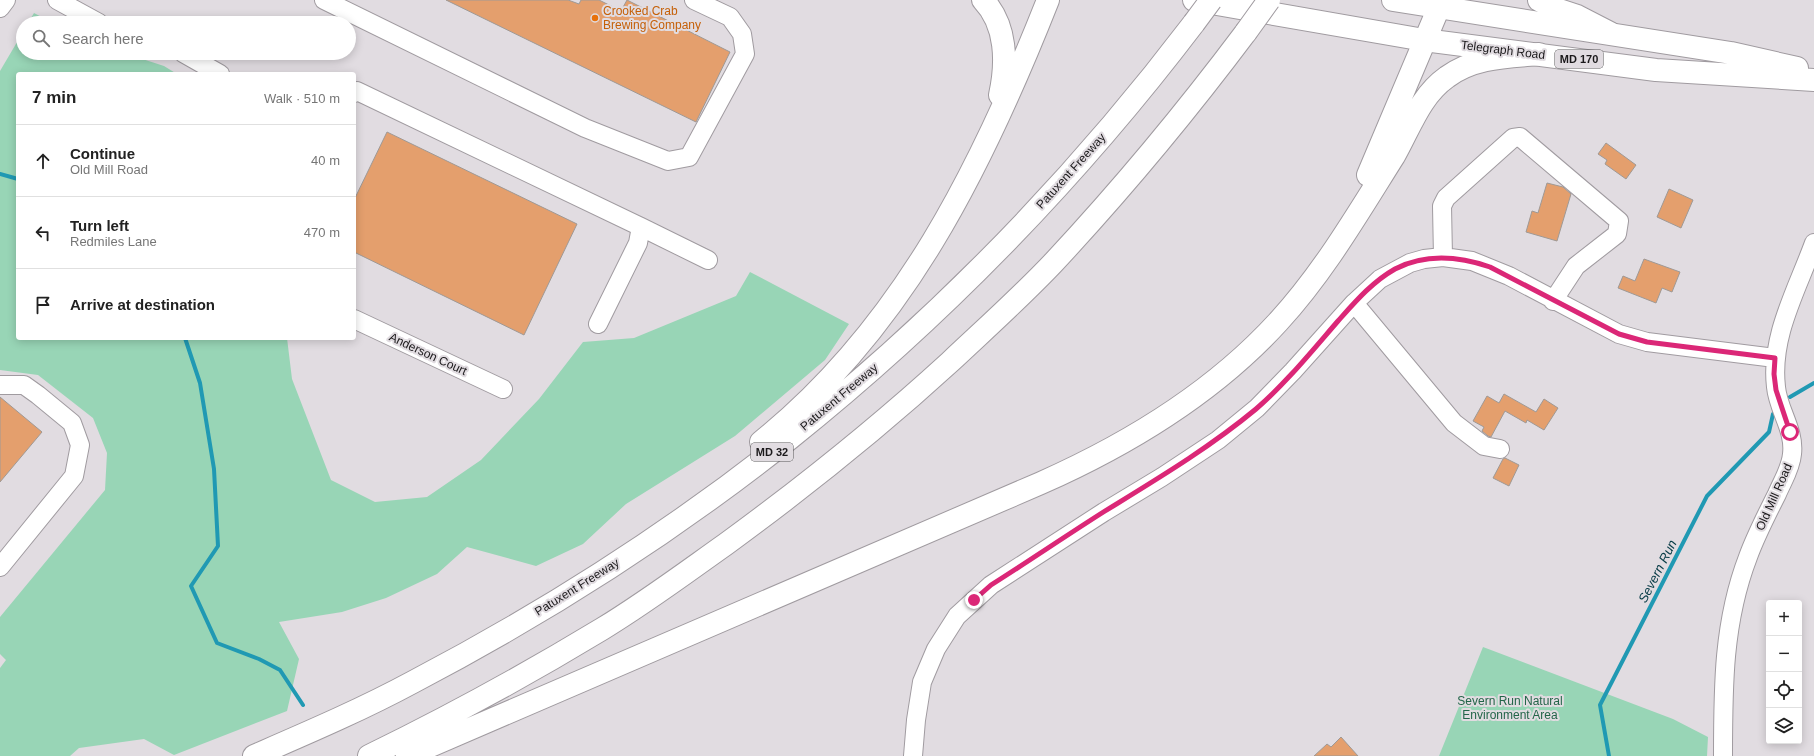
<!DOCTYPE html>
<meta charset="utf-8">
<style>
:root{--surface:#fff;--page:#f2f2f2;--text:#222;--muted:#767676;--line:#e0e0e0}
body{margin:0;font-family:Helvetica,sans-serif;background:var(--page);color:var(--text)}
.controls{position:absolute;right:12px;bottom:12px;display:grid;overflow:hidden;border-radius:4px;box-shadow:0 2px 10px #0003}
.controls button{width:36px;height:36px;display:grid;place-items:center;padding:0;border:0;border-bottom:1px solid var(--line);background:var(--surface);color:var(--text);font:20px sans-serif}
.stop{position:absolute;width:12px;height:12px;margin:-9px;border:3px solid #db2777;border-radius:50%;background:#fff}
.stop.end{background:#db2777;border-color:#fff;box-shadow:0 1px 4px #0008}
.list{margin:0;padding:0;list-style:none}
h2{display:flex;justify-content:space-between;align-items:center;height:52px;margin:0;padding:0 16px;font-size:17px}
h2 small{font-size:13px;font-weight:400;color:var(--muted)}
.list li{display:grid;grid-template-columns:26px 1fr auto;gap:12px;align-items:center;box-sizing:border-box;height:72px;padding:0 16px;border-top:1px solid var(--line)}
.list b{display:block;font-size:15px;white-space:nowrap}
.list p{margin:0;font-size:13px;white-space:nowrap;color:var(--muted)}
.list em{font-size:13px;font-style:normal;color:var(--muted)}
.icon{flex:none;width:22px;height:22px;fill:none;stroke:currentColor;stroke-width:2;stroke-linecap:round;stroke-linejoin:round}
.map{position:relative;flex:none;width:1814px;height:756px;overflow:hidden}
.search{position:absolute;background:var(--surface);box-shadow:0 2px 10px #0003;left:16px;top:16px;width:340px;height:44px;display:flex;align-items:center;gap:10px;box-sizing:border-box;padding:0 14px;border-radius:22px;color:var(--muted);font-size:15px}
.panel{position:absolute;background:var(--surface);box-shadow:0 2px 10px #0003;left:16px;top:72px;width:340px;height:268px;border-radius:4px}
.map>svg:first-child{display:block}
.green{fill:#98d5b6}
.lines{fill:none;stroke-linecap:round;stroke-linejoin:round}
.stream{stroke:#2099b3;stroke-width:4}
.building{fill:#e49f6d;stroke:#9f9995}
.minor-casing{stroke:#a09ba0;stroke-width:20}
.major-casing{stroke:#a09ba0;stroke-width:24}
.highway-casing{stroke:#a09ba0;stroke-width:24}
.minor{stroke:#fff;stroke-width:18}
.major{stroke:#fff;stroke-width:22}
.highway{stroke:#fff;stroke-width:22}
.highway-bridge-casing{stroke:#a09ba0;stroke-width:24;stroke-linecap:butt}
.highway-bridge{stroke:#fff;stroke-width:22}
.route{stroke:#db2777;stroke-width:5}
.food-dot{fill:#e8710a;stroke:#e1dce1;stroke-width:1.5}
.labels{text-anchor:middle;stroke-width:4;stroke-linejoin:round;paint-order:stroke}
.shield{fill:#e1dce1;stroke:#565456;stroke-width:1}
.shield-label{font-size:11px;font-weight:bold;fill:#1b191b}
.food-label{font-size:12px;fill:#c56008;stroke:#e1dce1;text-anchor:start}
.street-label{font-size:12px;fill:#1b191b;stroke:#e1dce1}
.park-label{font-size:12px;fill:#236549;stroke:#e1dce1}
.water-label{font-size:13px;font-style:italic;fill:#073b46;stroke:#e1dce1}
</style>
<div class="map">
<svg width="1814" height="756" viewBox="0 0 1814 756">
<rect width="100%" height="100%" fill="#e1dce1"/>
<path class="green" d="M34,13L53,23H28Z
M23,32V53H124L164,66L177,74H18V338H287L292,379L331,480L375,502L427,497L481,460L539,399L583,342L634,338L736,296L750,272L849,324L825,360L735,436L626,504L583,544L536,566L467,547L437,574L386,598L342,612L279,622L299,659L287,711L174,755L144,739L79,748L70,756H0V668L6,660L0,654V617L105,490L107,453L93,418L38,375L0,370V71Z
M1483,647L1673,719L1708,737L1707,756H1439Z"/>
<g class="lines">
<path class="stream" d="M0,174L18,179
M185,338L200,383L214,469L218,546L191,586L217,643L259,659L280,670L303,705
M1790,397L1814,383
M1609,756L1600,705L1707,496L1769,432L1773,414"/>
</g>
<path class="building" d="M446,0H568L579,4L581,0H599L621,11L627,0L730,52L696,122Z
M387,132L577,224L524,335L354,252V200Z
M1606,143L1636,165L1626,179L1605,164L1607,160L1598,154Z
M1547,183L1563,187L1571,194L1557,241L1526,232L1532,211L1538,213Z
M1669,189L1693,200L1681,228L1657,217Z
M1644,259L1680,272L1672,292L1662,288L1656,303L1618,288L1623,276L1635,281Z
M1504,394L1536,412L1544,399L1558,408L1544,430L1527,420L1526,423L1505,411L1491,437L1488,436L1482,431L1484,427L1473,421L1487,396L1499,403Z
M0,397L42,432L0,482Z
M1505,458L1519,465L1509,486L1493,478L1503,459Z
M1341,737L1358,756H1314L1327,744L1331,747Z"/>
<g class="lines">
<g class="minor-casing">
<path id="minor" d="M57,0L99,23
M324,0L585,128L668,161L689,157L745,54L742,34L730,17L694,0
M0,8L6,0
M183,53L220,74
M354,93L357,91L639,226L640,232L638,243L598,324
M639,226L708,260
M1443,257L1442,206L1446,198L1513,138L1520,137L1619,221L1617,234L1576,266L1553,301
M1354,303L1454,423L1484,446L1500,449
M354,319L503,389
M0,385H24L38,395L72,423L80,445L74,476L0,567
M913,756L916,720L922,682L936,649L957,616L991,585L1104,512L1162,477L1218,440L1257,408L1293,371L1354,303L1380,279L1410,263L1424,259L1443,257L1472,261L1509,276L1619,334L1647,342L1775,358
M1723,756C1723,687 1723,622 1748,557C1756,535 1767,514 1777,494C1782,482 1791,468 1792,454C1795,430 1778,410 1776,387C1770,336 1797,290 1814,243"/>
</g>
<g class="major-casing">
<path id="major" d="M1194,0L1424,40L1656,70L1814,80
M1393,0L1731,53L1797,68"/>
</g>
<g class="highway-casing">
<path id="highway" d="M983,0C1007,25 1007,63 1000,95
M1539,0L1553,8L1577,16L1610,33
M1368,175L1442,0
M761,442C903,328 982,167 1048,0
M254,756C307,733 361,710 413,682C545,613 672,532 789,439C940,318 1077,177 1194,23
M369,756C449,717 526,675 602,629C645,603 685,573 726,544C804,487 879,427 950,362C985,329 1021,297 1054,262C1122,189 1186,112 1246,32
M407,756L1041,483C1129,444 1213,393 1278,322C1324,272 1358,213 1394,156C1410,128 1420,96 1447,77C1474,57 1507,57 1539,54"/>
</g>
<use href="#minor" class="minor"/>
<use href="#major" class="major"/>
<use href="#highway" class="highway"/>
<g class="highway-bridge-casing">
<path id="highway-bridge" d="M1194,23L1211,0
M1246,32L1269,0"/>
</g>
<use href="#highway-bridge" class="highway-bridge"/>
</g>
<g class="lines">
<path class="route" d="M974,600L991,585C1029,561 1067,535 1105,511C1157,479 1209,448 1256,409C1286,383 1312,351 1338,321C1355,302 1372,282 1395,269C1426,253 1458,256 1490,267L1619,334L1647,342L1775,358L1774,374L1776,390L1790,432"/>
</g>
<circle class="food-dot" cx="595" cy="18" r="4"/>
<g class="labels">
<g class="shield">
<rect x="1555" y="50" width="48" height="18" rx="3"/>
<rect x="751" y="443" width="42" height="18" rx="3"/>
</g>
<g class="shield-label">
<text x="1579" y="63">MD 170</text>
<text x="772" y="456">MD 32</text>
</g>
<g class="food-label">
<text x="603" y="15">Crooked Crab<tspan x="603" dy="14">Brewing Company</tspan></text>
</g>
<g class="street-label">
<text transform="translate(1503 50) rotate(7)" y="4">Telegraph Road</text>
<text transform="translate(1071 171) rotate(-48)" y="4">Patuxent Freeway</text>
<text transform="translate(428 354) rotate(25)" y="4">Anderson Court</text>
<text transform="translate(839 397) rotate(-40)" y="4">Patuxent Freeway</text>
<text transform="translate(1774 497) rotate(-66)" y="4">Old Mill Road</text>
<text transform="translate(577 587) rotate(-32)" y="4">Patuxent Freeway</text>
</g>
<g class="park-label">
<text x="1510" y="705">Severn Run Natural<tspan x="1510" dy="14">Environment Area</tspan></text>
</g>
<g class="water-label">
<text transform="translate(1657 571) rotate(-63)" y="5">Severn Run</text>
</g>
</g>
</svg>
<div class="controls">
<button>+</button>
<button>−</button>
<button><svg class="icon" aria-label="locate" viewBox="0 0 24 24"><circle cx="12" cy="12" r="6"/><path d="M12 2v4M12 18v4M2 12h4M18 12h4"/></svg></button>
<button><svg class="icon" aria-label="layers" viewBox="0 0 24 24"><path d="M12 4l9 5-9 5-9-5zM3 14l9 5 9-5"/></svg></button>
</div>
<div class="stop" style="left:1790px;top:432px"></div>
<div class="stop end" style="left:974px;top:600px"></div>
<div class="search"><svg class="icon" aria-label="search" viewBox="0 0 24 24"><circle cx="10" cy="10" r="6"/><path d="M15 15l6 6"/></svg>Search here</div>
<section class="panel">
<h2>7 min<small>Walk · 510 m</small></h2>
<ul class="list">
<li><svg class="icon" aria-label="ahead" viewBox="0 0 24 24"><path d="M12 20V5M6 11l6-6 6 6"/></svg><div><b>Continue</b><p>Old Mill Road</p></div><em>40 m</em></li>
<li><svg class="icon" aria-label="left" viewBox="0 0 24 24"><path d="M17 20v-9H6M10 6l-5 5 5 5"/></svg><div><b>Turn left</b><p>Redmiles Lane</p></div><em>470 m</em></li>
<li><svg class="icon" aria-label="arrive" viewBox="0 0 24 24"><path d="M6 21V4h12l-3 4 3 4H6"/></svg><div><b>Arrive at destination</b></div></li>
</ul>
</section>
</div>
